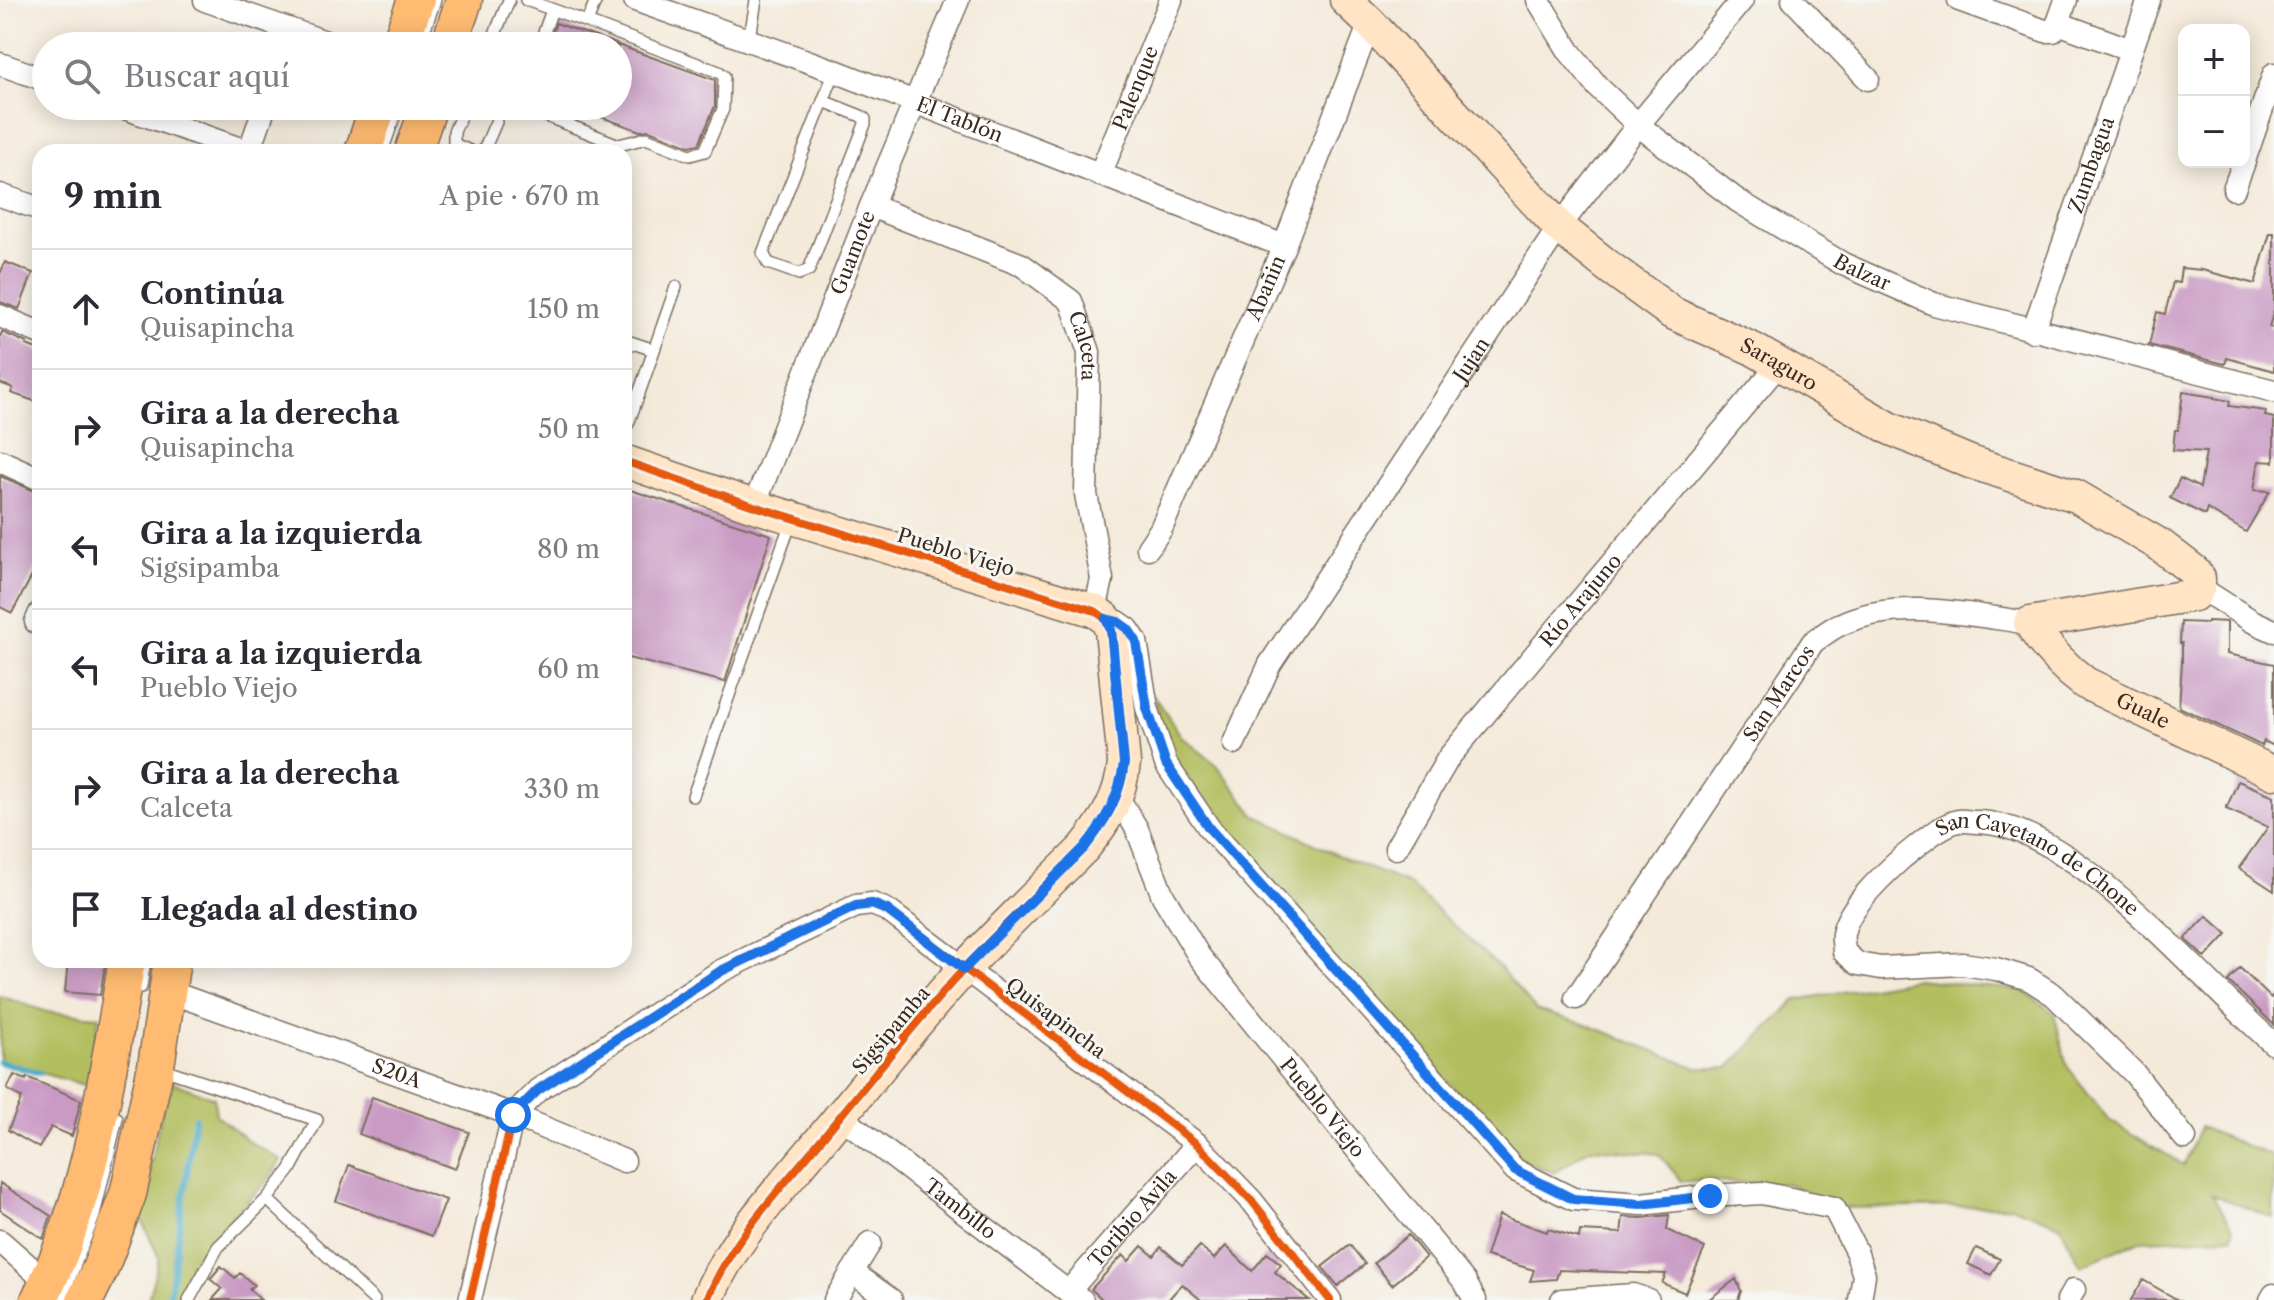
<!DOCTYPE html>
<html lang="es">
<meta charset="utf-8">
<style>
:root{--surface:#fff;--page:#f2f2f3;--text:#2b2b33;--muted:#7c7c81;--line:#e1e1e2}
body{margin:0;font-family:"Libre Caslon Text",serif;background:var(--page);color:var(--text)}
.controls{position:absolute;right:24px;top:24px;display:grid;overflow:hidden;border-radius:16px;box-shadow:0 4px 20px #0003}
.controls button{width:72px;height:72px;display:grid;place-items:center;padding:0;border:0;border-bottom:2px solid var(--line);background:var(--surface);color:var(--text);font:40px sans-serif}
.stop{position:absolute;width:24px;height:24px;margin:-18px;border:6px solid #1a73e8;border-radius:50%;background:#fff}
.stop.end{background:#1a73e8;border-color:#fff;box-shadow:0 2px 8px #0008}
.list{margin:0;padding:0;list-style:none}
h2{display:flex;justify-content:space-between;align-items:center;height:104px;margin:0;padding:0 32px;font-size:34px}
h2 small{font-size:26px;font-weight:400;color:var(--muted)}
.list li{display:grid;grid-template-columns:52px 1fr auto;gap:24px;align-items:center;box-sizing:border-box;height:120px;padding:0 32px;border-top:2px solid var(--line)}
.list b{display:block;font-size:30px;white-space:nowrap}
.list p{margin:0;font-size:26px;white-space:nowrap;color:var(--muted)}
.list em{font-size:26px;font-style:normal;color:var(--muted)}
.icon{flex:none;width:44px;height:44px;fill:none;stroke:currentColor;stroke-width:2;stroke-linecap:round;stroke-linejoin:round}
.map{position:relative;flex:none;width:2274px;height:1300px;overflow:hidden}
.search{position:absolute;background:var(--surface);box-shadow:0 4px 20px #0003;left:32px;top:32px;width:600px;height:88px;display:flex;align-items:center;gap:20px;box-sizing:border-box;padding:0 28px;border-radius:44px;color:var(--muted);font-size:30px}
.panel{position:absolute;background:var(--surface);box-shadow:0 4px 20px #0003;left:32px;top:144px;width:600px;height:824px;border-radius:24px}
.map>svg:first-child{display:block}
.green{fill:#b2be5f;stroke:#76743e;stroke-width:2}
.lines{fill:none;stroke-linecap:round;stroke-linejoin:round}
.stream{stroke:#4aabc9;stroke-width:6}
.building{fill:#c99ac4}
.lane-casing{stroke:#7c6d60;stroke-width:14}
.street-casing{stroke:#7c6d60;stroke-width:25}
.secondary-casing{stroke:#7c6d60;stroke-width:35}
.primary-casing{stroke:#7c6d60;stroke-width:39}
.lane{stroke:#fff;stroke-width:11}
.street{stroke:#fff;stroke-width:22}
.secondary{stroke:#ffe4c6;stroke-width:32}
.primary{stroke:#ffbb71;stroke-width:36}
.cycleway-casing{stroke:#f6f6f2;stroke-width:13}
.cycleway{stroke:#e8590c;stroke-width:8}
.route{stroke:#1a73e8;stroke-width:10}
.labels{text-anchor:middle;stroke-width:6;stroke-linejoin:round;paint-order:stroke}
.street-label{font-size:20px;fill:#3b2a1e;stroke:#f6f6f2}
</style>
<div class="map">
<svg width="2274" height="1300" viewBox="0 0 2274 1300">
<rect width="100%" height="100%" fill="#f6f6f2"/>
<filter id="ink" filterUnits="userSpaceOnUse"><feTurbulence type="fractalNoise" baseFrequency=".0125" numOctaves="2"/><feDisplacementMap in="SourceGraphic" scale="16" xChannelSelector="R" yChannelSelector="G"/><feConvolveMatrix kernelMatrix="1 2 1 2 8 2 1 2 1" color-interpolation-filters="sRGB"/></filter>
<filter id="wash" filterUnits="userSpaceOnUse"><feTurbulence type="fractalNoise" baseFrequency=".006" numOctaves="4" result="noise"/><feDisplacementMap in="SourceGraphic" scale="32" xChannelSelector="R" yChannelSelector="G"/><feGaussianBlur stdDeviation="1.8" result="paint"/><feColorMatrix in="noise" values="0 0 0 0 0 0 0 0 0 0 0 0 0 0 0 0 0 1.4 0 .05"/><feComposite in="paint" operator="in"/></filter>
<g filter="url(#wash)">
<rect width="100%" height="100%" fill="#f4eada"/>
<path class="green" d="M1153,695L1182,737L1217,765L1255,815L1339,856L1409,884L1500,968L1536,1010L1588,1025L1697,1068H1728L1796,1000L1917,979L2024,991L2054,1013L2067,1066L2109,1120L2184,1165L2200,1127L2274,1157L2273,1218L2212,1194L2233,1229L2232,1237L2140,1240L2081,1266L2060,1225L2011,1206L1834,1208L1789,1184L1681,1181L1659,1154L1590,1148L1554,1173L1523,1161L1234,858L1170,767Z
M0,996L47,1012L99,1016L88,1086L0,1062Z
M169,1081L214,1098L216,1115L247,1140L281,1160L270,1178L202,1249L178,1300H148L159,1258L139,1213Z"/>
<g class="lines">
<path class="stream" d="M0,1062L40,1073
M166,1300L170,1294L195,1117"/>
</g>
<g id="blocks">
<path class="building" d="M556,23L616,44V46H548Z
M618,45L715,80V106L699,144L690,146L649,130L640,131L576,108V106H618Z
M2270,233H2274V310L2269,327L2274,328V371L2227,358L2225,364L2149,345L2157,312L2165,314L2173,282L2179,283L2181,268L2202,270L2255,284Z
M5,262L33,273L19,309L0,302V274Z
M2,332L27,343L26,345L40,350V403L11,393L13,388L0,383V337Z
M2183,392L2214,397V398L2230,401L2229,406L2266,411L2265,416L2274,418V462L2259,461L2254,490L2270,491L2246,532L2207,509L2205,515L2170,498L2180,478L2200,488L2206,452L2173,450L2175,430H2178Z
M0,476L40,493V561L12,613L0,607Z
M624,488L771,535L725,682L624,657Z
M2208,621L2227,622V654L2274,664V746L2264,741L2262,746L2179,707L2182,662V643H2180L2181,622L2208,623Z
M2238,781L2274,796V891L2239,868L2268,827L2226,809Z
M2207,916L2227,934L2205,958L2185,939Z
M68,960H106L100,995L65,992Z
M2240,968L2271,998L2274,993V1025L2228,981Z
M14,1075L26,1080L27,1077L81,1100L72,1136L51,1127L39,1148L8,1130L22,1098L7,1089Z
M372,1097L469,1132L455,1169L359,1134Z
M349,1165L446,1200L432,1236L336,1201Z
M0,1183L51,1216L43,1239L0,1210Z
M1499,1215L1547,1232L1548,1229L1579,1238L1580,1231L1621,1233L1623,1217L1642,1218L1669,1215L1667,1230L1705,1248L1685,1293L1662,1283L1666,1274L1559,1270L1556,1279L1530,1281L1534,1270L1486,1256Z
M1408,1235L1426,1257L1392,1285L1374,1263Z
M1350,1245L1365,1264L1338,1286L1322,1267Z
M1142,1246L1154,1256L1161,1247L1182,1265L1200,1246L1214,1259L1226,1246L1252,1271L1267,1253L1281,1264L1275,1272L1309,1300H1201L1182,1284L1168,1300H1103L1091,1289L1123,1255L1129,1261Z
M1976,1248L2000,1259L1991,1275L1968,1264Z
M221,1266L235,1278L240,1273L254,1285L249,1289L261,1300H212L222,1289L210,1279Z
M1736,1279L1741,1291L1738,1300H1708Z
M2143,1280L2178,1300H2131Z"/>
</g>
</g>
<g filter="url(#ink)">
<use href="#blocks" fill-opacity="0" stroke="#7c6d60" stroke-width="2"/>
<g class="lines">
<g class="lane-casing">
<path id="lane" d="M526,0L587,22L596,0
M746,40L752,25L756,0
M419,46L435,0
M490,46L509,0
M539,46L552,10
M823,101L861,116L865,119V124L809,270L799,274L768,263L763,253L835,71
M465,106L454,132V144L472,152
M521,106L619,145L646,138L690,155L705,151L723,109L724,76L719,72L587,22
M382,152L398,106
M483,152L496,122
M624,340L654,350
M624,394L637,399L628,424L624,423
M637,399L676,287
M693,796L791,522
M141,987L145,960
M160,1068L317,1120L290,1170L267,1199L218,1247L189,1300
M267,1199L374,1300
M61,1300L94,1216L117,1118"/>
</g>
<g class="street-casing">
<g id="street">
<path d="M205,0L337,46"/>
<path id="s1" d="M635,0L835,71L1284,246"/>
<path id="s2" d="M1538,0L1569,51L1598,87L1638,125L1738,201L1843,264L1934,304L2274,391"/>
<path d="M1793,0L1868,79"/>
<path d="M1959,0L2045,31H2053L2058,23"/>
<path d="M2066,0L2058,23L2131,50"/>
<path d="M0,64L46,80"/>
<path d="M119,106L249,152"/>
<path d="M249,152L265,106"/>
<path d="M2244,161L2274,74"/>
<path id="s3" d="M1100,175L1171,0"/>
<path d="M2234,189L2244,162"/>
<path d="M0,195L40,209"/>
<path id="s4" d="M871,206L1022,265L1071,301L1089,352L1086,494L1102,579L1095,611"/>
<path d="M0,316L40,333"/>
<path id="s5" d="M2033,331L2149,0"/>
<path d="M0,461L40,479"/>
<path id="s6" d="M754,506L871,206L958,0"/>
<path id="s7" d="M1148,548L1161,529L1284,246L1370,23"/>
<path d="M2199,587L2252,621L2274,631"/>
<path d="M1106,619L1118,622L1128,629L1136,641L1147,708L1166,764L1209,828L1515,1170L1573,1199L1641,1204L1710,1196L1762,1193L1834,1208L1856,1251L1864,1275L1860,1300"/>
<path d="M36,622L40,613"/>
<path id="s8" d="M1234,743L1270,664L1559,227L1638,125L1742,0"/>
<path id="s9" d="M1117,796L1137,829L1163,896L1199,956L1465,1282L1475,1300"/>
<path id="s10" d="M1396,848L1449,757L1779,364"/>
<path id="s11" d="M167,991L513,1115L624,1161"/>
<path id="s12" d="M1576,998L1813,642C1821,637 1830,629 1839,625C1895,597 1971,615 2030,623"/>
<path id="s13" d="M840,1116L1068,1292L1082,1300"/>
<path id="s14" d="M2185,1138L2134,1073L2054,995L2029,979L1996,969L1963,964L1881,968L1858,964L1844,952C1844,946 1842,940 1843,934C1847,908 1883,875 1902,858C1918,846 1938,826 1958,821C1963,820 1971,822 1976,822C2074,823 2202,983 2274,1044"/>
<path d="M0,1241L48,1283"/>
<path d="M852,1272L891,1300"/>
<path id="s15" d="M1068,1292L1197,1144"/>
<path d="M470,1300L513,1115L538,1090L721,971L856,906L872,904L887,910L1197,1144L1252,1201L1330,1300"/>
<path d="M835,1300L870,1243"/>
<path d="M1562,1300L1633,1295L1648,1300"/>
<path d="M2068,1300L2074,1290"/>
<path d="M2271,1300L2274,1295"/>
</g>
</g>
<g class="secondary-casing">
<g id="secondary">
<path id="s16" d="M1346,0L1370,23L1559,227L1609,267L1672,313L1753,349L1891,429L1970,462L2076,496L2160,545L2194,571L2199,578V587L2194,595L2030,623C2045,647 2061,665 2085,683L2274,773"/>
<path d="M624,461L754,506L1095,611L1106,619L1111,630L1124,763C1121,797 1105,822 1084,848C1044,888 1002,927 964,969C913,1024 867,1084 819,1142C779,1191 731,1240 707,1300"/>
</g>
</g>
<g class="primary-casing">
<path id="primary" d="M399,46L416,0
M449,46L464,0
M363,152L378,106
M413,152L429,106
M39,1300C92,1194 107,1076 127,960
M85,1300L100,1269L128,1194L156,1066L172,960"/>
</g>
<use href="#lane" class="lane"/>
<use href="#street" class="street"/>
<use href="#secondary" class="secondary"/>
<use href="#primary" class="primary"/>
<g class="cycleway-casing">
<path id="cycleway" d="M624,461L754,506L1095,611L1106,619L1111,630L1124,763C1121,797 1105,822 1084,848C1044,888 1002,927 964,969C913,1024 867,1084 819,1142C779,1191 731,1240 707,1300
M470,1300L513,1115L538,1090L721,971L856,906L872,904L887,910L1197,1144L1252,1201L1330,1300"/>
</g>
<use href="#cycleway" class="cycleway"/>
</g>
</g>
<g class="lines" filter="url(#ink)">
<path class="route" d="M513,1115L538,1090L721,971L856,906L872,904L887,910L964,969L1084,848C1105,822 1120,796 1124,763L1111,630L1106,619L1118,622L1128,629L1136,641L1147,708L1166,764L1209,828L1515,1170L1573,1199L1641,1204L1710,1196"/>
</g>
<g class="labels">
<g class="street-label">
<text dy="7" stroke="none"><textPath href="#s3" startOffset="94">Palenque</textPath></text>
<text dy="7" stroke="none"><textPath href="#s1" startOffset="346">El Tablón</textPath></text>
<text dy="7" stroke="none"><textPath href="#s5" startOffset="176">Zumbagua</textPath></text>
<text dy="7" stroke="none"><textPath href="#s6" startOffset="272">Guamote</textPath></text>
<text dy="7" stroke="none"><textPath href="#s2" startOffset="430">Balzar</textPath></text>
<text dy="7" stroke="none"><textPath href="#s7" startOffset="286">Abañin</textPath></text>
<text dy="7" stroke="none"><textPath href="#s4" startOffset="270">Calceta</textPath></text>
<text dy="7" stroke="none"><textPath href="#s8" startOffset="452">Jujan</textPath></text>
<text dy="7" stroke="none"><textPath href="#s16" startOffset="572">Saraguro</textPath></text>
<text transform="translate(956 552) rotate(17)" y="7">Pueblo Viejo</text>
<text dy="7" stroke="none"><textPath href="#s10" startOffset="310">Río Arajuno</textPath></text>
<text dy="7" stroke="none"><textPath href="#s12" startOffset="366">San Marcos</textPath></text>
<text dy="7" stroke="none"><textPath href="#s16" startOffset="1378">Guale</textPath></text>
<text dy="7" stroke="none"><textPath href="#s14" startOffset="690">San Cayetano de Chone</textPath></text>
<text transform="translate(1056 1018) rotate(37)" y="7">Quisapincha</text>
<text transform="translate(891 1030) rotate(-50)" y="7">Sigsipamba</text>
<text dy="7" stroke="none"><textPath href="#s11" startOffset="244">S20A</textPath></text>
<text dy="7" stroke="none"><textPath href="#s9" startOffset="376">Pueblo Viejo</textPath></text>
<text dy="7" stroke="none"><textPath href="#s13" startOffset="152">Tambillo</textPath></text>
<text dy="7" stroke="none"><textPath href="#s15" startOffset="98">Toribio Avila</textPath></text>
</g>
</g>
</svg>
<div class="controls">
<button>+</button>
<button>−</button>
</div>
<div class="stop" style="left:513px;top:1115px"></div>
<div class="stop end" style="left:1710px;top:1196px"></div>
<div class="search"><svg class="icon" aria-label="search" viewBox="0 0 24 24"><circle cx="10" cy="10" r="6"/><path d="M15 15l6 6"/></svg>Buscar aquí</div>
<section class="panel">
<h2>9 min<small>A pie · 670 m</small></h2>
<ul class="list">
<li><svg class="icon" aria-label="ahead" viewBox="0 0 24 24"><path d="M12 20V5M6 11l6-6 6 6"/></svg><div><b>Continúa</b><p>Quisapincha</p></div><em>150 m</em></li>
<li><svg class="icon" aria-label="right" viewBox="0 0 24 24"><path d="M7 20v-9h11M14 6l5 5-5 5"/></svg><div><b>Gira a la derecha</b><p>Quisapincha</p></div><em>50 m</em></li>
<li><svg class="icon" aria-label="left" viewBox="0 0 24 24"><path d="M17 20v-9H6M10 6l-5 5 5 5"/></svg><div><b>Gira a la izquierda</b><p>Sigsipamba</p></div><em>80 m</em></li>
<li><svg class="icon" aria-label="left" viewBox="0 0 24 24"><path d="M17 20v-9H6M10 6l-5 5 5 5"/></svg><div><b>Gira a la izquierda</b><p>Pueblo Viejo</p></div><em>60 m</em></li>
<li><svg class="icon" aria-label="right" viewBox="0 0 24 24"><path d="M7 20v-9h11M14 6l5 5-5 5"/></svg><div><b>Gira a la derecha</b><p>Calceta</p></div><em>330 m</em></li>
<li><svg class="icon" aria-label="arrive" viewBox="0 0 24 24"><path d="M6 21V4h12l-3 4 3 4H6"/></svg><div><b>Llegada al destino</b></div></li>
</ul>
</section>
</div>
